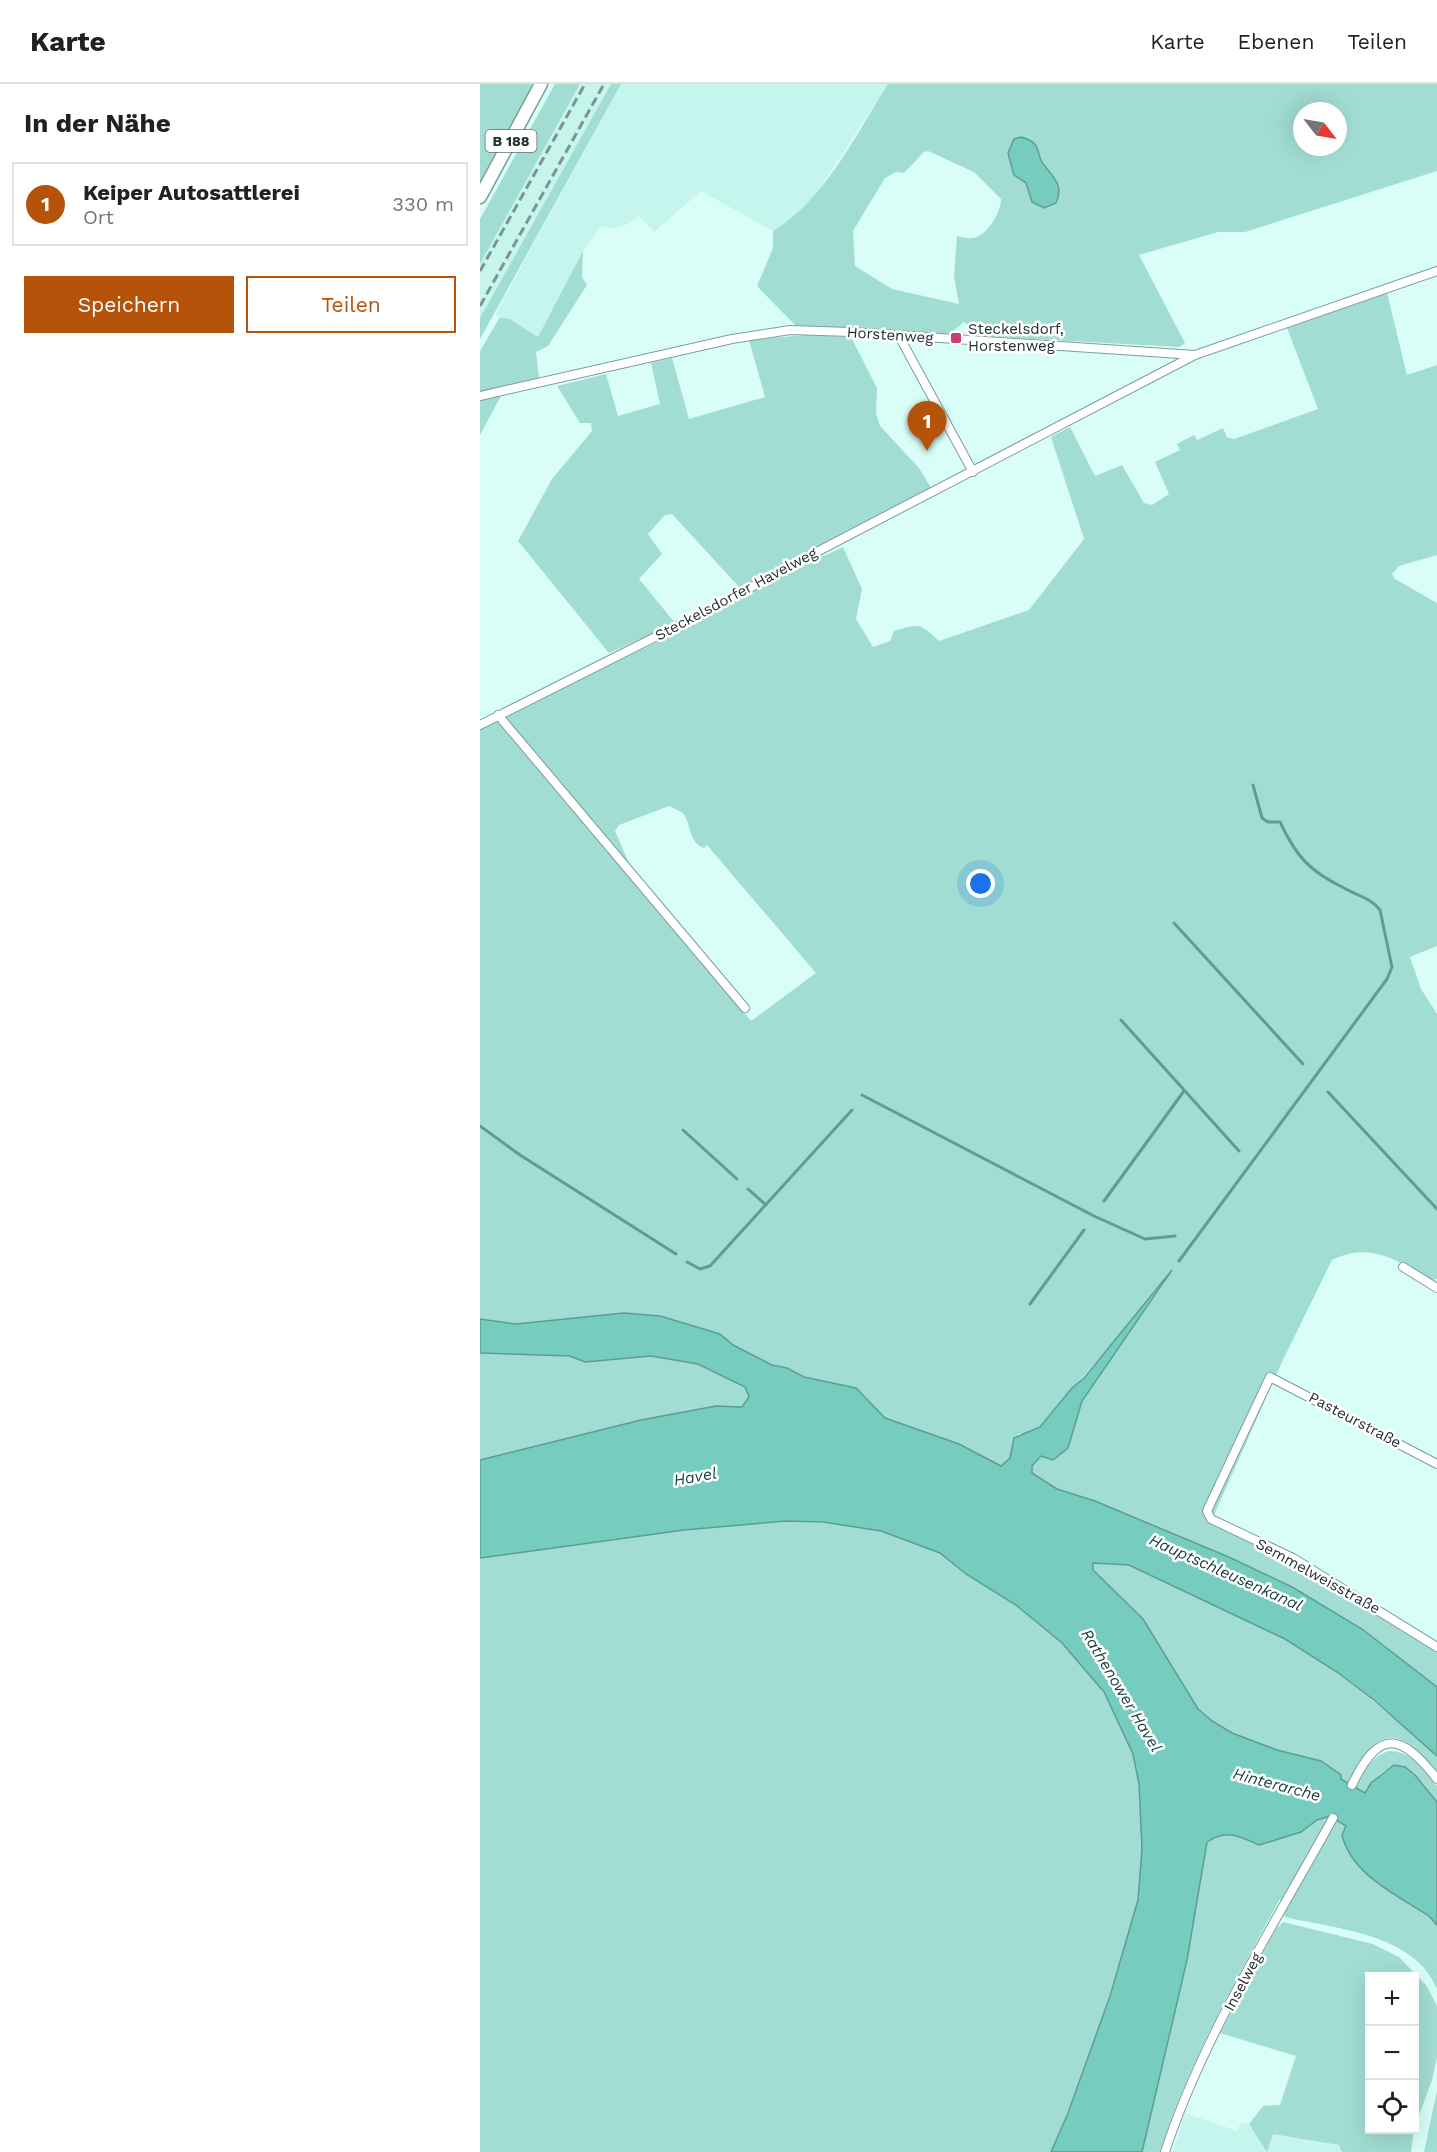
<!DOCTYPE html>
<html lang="de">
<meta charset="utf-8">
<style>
:root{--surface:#fff;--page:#f2f2f2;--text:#202124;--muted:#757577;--line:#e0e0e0;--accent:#b45309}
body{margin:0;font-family:"Work Sans",sans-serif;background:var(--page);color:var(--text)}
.controls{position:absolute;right:18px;bottom:18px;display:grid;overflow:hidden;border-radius:0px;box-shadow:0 6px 24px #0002}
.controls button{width:54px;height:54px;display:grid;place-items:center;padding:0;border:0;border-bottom:2px solid var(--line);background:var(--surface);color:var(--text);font:30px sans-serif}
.compass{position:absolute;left:813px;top:18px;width:54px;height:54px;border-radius:50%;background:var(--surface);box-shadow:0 6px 24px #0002;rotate:121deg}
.you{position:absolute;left:501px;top:800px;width:21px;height:21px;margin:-15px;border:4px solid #fff;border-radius:50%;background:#1a73e8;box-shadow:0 0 0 9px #1a73e833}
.badge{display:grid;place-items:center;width:39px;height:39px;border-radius:50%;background:var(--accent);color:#fff;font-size:20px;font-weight:700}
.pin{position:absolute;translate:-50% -50px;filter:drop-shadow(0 2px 3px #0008)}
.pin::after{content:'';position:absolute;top:32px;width:21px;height:18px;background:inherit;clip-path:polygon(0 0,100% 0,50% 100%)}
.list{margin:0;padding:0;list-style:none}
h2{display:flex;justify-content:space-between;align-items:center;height:78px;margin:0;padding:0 24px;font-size:26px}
h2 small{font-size:20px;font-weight:400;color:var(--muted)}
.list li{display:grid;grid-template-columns:39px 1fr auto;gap:18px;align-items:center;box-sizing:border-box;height:84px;margin:0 12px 12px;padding:0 12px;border:2px solid var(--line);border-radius:0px}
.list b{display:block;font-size:22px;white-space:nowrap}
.list p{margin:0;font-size:20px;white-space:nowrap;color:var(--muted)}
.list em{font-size:20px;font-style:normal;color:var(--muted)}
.actions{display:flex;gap:12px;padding:18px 24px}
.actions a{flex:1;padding:14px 0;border:2px solid var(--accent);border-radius:0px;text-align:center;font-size:21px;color:var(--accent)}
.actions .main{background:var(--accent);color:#fff}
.icon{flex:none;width:33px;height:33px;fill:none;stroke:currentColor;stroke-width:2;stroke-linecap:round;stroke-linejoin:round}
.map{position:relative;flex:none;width:957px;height:2068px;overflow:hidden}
header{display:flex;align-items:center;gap:36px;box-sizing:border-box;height:84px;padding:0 30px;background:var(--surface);border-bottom:2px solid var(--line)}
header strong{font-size:28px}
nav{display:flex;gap:33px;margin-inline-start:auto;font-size:21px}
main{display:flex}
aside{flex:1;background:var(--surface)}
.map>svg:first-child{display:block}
.built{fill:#c5f5ec}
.green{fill:#a2ddd3;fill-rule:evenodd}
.water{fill:#75ccbf;stroke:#5c9e94;stroke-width:1.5}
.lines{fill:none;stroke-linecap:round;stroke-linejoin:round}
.stream{stroke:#5c9e94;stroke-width:3}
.minor-casing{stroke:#7c9f99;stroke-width:10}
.primary-casing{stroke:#7c9f99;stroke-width:15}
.minor{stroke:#fff;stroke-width:8}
.primary{stroke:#fff;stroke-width:12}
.rail{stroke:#7b9590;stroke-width:3;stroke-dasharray:9 4.5;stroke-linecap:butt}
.poi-dot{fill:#ca3d6d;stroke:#fff;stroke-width:2}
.labels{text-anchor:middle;stroke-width:5;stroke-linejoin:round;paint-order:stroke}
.shield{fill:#fff;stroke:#65706d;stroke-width:1.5}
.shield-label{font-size:14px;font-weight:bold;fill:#23322f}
.poi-label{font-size:15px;fill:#23322f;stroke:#fff;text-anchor:start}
.street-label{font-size:15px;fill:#23322f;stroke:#fff}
.water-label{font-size:16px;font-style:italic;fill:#19413c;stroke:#fff}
</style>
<header>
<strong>Karte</strong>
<nav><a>Karte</a><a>Ebenen</a><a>Teilen</a></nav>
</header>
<main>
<aside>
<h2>In der Nähe<small></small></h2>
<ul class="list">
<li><span class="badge">1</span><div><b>Keiper Autosattlerei</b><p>Ort</p></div><em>330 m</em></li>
</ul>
<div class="actions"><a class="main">Speichern</a><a>Teilen</a></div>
</aside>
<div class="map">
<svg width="957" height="2068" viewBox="0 0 957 2068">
<rect width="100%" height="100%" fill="#d8fef7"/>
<path class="built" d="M100,0H131L0,234V180Z
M141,0H408L332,116L311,136L293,147L221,107L174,148L159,132L148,140L131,145L121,142L103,167L58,253L30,235L15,231Z
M705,2029L757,2047L761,2038L769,2040L787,2067L793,2050L859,2061L862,2068H693Z"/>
<path class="green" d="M0,0H54L0,102Z
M75,0H100L0,180V135Z
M131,0H141L0,255V234Z
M408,0H957V87L765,148H738L659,171L705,259L699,263L499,252L484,238L468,251L316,242L277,202L293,164V147C345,116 376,50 408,0ZM822,27H858V63H822ZM541,53C564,59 555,71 564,82C570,89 575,92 579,101L562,124L551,116L546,99L528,69L533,57ZM448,67L494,88L521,115C521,128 507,152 493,154C488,155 482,153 477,152L474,192L479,220L412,205L375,182L373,147L405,94L416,88L424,89L444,68Z
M103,167L102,193L107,201L68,262L56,268L59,295L0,308V267L20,233L30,235L58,253Z
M907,209L927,291L957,281V471L919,482L912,490L915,495L957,519V862L930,873L941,905L957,930V1195L950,1196C917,1176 890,1157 852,1176L802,1278L730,1440L806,1474L957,1566V1603L882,1545L812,1503L751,1474L615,1417L577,1405L552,1389V1382L561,1372L573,1376L588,1364L602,1317L687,1195L560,1343L549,1350H538L530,1374L521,1382L479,1360L405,1334L376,1304L324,1293L307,1284L292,1281L253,1261L240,1250L180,1232L144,1229L36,1240L0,1235V645L206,544L297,494L363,463L382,505L376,535L393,563L410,557L414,547C439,539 440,539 459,557L549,526L604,455L571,353L590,343L615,392L642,381L664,419L672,421L689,410L675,378L700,366L697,360L714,351L717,356L743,344L747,353L754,355L838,325L807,244ZM189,722L203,729C212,741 208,758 224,764L227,761L336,889L271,937L160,804L135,747L139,741Z
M326,251L371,253L397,304L396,329L400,342L439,384L451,404L260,504L192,430L185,431L168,450L182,470L159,495L195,539L129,569L38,457L72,395L112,347L111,339H100L77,302L126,290L138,332L180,320L171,279L192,274L209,335L285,313L269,256Z
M22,310L0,351V317Z
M0,1269L90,1272L105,1278L171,1272L219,1280L265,1303L269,1316L262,1323L236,1322L161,1336L0,1376Z
M306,1437C357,1438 414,1444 460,1469C469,1474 477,1483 485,1489C494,1496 505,1502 516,1508C576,1546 632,1601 653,1671C665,1711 664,1774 658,1815C654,1836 646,1856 640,1876C621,1941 598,2006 571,2068H0V1474L204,1446Z
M613,1478L649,1481L805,1555L857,1588L946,1660L957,1672V1687C916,1637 896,1645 868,1699L841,1677L797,1666L752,1649L732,1637L718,1625L663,1535L613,1486Z
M909,1667C932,1667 943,1686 957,1702V1718C946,1702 934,1685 914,1681L900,1690L885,1709L875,1703C884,1688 891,1672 909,1667Z
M844,1732H850L844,1742L850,1747L856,1736L866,1742L895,1798L950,1833L957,1841V1905C934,1849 855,1845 805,1833L800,1815C756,1897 708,1978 680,2068H662L707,1876L727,1758C746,1745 760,1752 779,1761L821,1748Z
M803,1838L893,1860L919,1873L946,1901L957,1922V1973L952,1996L935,2042L934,1892H890V2046H934L931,2068H862L859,2061L793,2050L787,2068L769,2040L783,2022L800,2021L816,1972L740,1949L796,1845Z
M957,2007V2068H944Z"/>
<path class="water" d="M541,53C564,59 555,71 564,81C574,94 584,101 576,119L564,124L552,118L546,99L534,91L528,69L534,55Z
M692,1186L602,1317L588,1364L573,1376L561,1372L552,1382V1389L577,1405L615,1417L751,1474L812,1503L882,1545L957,1603V1672L895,1617L857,1588L805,1555L649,1481L613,1479V1486L663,1535L718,1625L732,1637L752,1649L797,1666L841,1677L861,1691V1695L885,1709L891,1699L914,1681L925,1683L935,1691L957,1718V1841L950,1833C918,1811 872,1792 862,1751L866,1742L850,1732L837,1736L821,1748L779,1761C760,1752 746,1745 727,1758L707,1876L662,2068H571L588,2029L630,1912L658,1816L662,1765L659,1700L653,1670L624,1608L582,1559L536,1521L486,1490L460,1469L401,1447L343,1438L306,1437L204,1446L0,1474V1376L161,1336L236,1322L262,1323L269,1313L265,1303L218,1280L171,1272L105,1278L90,1272L0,1269V1235L36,1240L144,1229L180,1232L240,1250L253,1261L292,1281L307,1284L324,1293L376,1304L405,1334L479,1360L521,1382L530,1374L534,1354L560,1343L592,1304L604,1294Z"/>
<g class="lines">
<path class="stream" d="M694,839L823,980
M641,936L759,1067
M848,1008L957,1125
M382,1011L614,1132L665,1155L695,1152
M0,1042L40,1071L196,1170
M203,1046L257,1095
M268,1105L286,1121
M624,1117L704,1007
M699,1177L907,895L912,883L900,826C891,814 876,811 864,804C829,787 816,772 800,738H788L782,734L773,701
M207,1178L220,1185L230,1182L372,1026
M550,1220L604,1146"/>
<g class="minor-casing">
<path id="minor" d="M419,252L493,388
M0,312L252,255L310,246L371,248L715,271L957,187
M18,631L265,924
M0,641L239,521L304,485L715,271
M923,1183L957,1204
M957,1380L790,1293L727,1427L731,1435L813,1474L957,1563
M872,1701C899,1644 921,1649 957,1695
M685,2068C723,1952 794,1841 853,1734"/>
</g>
<g class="primary-casing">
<path id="primary" d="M0,113L61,0"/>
</g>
<use href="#minor" class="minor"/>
<use href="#primary" class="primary"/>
<path class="rail" d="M0,187L105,0
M0,222L124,0"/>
</g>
<rect class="poi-dot" x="470" y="248" width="12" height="12" rx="3"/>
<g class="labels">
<rect class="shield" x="5.5" y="46" width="51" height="22" rx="4.5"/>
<g class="shield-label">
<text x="31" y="62">B 188</text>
</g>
<g class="poi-label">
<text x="488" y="250">Steckelsdorf,<tspan x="488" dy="17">Horstenweg</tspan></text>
</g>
<g class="street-label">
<text transform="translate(410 251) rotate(4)" y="5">Horstenweg</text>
<text transform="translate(256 510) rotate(-28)" y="5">Steckelsdorfer Havelweg</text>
<text transform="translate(875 1336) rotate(28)" y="5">Pasteurstraße</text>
<text transform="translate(838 1492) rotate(29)" y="5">Semmelweisstraße</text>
<text transform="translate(763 1898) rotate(-62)" y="5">Inselweg</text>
</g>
<g class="water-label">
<text transform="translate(215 1392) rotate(-10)" y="6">Havel</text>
<text transform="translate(746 1488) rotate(24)" y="6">Hauptschleusenkanal</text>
<text transform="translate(642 1606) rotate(59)" y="6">Rathenower Havel</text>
<text transform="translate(797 1700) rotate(15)" y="6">Hinterarche</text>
</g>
</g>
</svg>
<div class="controls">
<button>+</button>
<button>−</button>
<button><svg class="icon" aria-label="locate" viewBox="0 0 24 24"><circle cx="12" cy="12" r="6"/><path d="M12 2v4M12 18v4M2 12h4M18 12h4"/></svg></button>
</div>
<svg class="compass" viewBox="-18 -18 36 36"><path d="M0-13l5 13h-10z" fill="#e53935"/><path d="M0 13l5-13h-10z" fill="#757577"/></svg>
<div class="you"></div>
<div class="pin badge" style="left:447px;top:367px">1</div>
</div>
</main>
